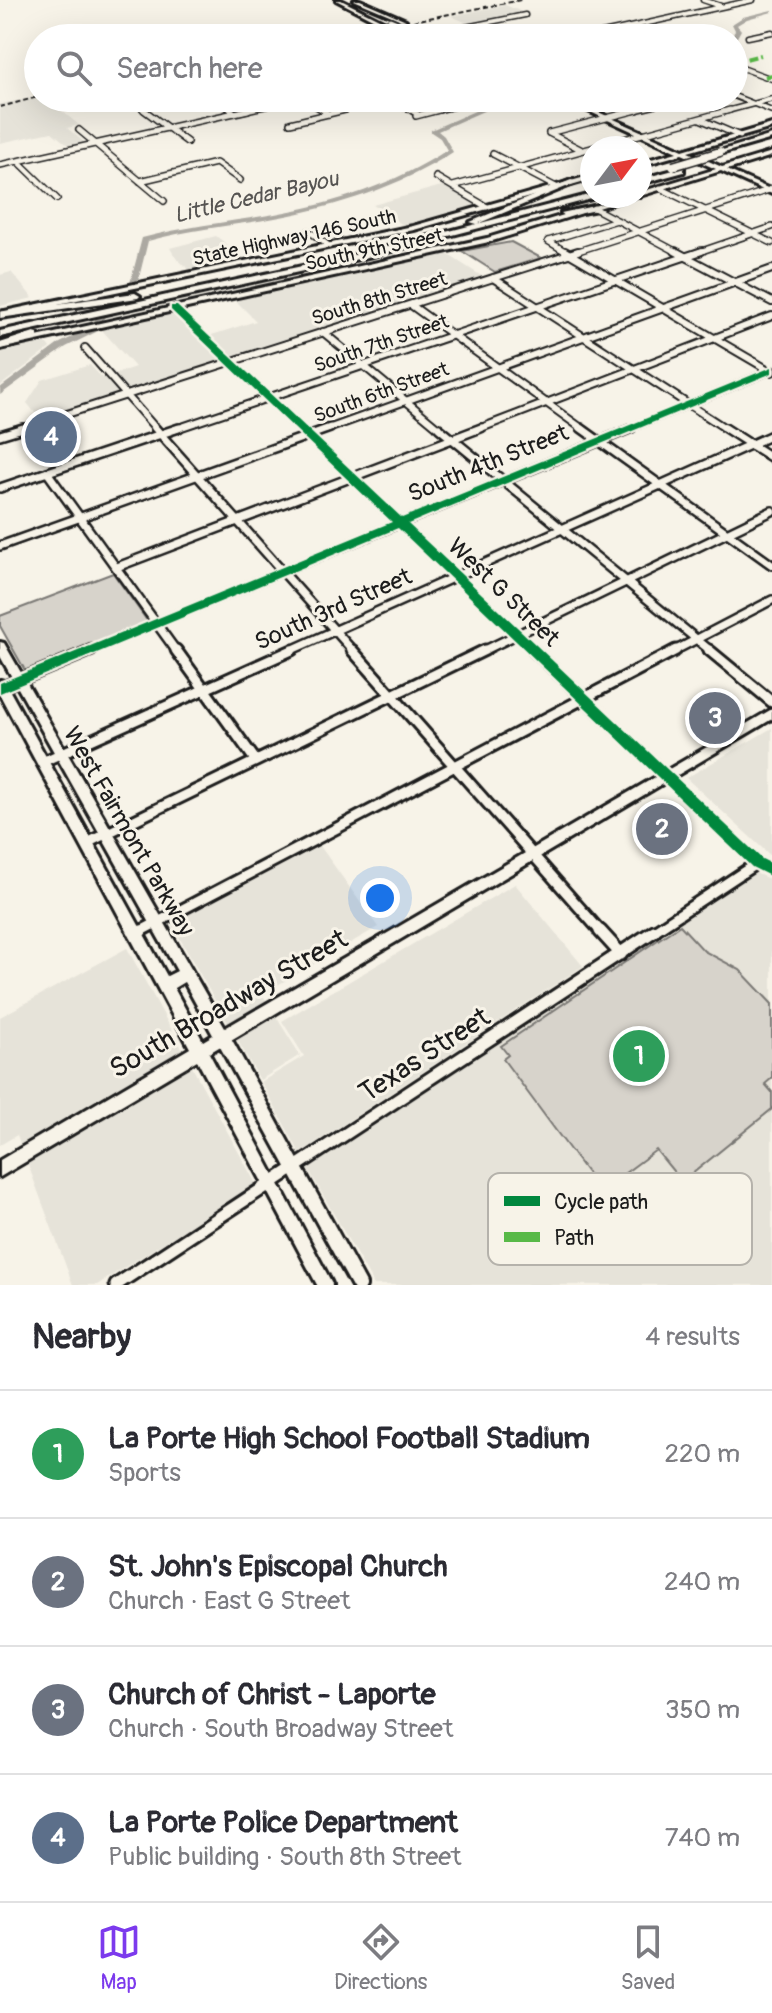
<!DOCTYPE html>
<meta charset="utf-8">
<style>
:root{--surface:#fff;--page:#f2f2f3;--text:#2b2b33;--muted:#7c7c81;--line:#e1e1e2;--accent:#7c3aed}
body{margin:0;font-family:Pangolin,sans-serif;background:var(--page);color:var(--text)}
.compass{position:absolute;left:580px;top:136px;width:72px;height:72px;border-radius:50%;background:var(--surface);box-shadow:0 8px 32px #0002;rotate:58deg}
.you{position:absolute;left:380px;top:898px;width:28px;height:28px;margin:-20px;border:6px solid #fff;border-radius:50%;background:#1a73e8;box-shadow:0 0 0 12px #1a73e833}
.badge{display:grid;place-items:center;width:52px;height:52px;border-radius:50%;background:var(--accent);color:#fff;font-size:26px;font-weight:700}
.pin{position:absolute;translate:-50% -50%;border:4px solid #fff;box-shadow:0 2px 8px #0006}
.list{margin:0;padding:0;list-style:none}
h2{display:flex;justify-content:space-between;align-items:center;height:104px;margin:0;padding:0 32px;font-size:34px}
h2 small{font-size:26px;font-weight:400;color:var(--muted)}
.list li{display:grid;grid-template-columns:52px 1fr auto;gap:24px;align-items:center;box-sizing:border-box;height:128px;padding:0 32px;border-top:2px solid var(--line)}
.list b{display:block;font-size:30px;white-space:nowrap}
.list p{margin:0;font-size:26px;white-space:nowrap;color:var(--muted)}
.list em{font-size:26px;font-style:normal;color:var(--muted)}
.icon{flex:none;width:44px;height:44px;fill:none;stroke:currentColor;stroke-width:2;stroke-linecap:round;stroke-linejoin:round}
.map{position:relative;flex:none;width:772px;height:1285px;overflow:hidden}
.search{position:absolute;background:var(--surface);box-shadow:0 8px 32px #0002;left:24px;right:24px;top:24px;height:88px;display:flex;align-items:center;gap:20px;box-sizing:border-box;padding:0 28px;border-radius:44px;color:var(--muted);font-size:30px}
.sheet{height:616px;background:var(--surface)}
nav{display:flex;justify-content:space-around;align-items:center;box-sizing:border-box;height:112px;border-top:2px solid var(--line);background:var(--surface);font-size:22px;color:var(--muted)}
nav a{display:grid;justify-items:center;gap:4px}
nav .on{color:var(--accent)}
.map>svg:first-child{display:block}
.built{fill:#e6e3d9}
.green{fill:#d7d3cb;stroke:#7a7874;stroke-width:2}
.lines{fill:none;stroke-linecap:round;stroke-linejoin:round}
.river{fill:#aca9a2;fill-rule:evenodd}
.minor-far5-casing{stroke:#1c1c1c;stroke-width:7}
.minor-far4-casing{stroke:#1c1c1c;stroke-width:8}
.minor-far3-casing{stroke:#1c1c1c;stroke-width:10}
.minor-far2-casing{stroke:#1c1c1c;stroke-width:12}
.minor-far1-casing{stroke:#1c1c1c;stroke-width:15}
.minor-casing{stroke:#1c1c1c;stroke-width:17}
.tertiary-casing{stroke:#1c1c1c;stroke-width:20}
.secondary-casing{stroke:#1c1c1c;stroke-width:6}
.motorway-casing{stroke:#1c1c1c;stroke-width:6}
.minor-far5{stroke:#f7f3e8;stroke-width:4}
.minor-far4{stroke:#f7f3e8;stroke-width:5}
.minor-far3{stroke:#f7f3e8;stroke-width:6}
.minor-far2{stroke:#f7f3e8;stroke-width:7}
.minor-far1{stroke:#f7f3e8;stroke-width:9}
.minor{stroke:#f7f3e8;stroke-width:11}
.tertiary{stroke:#f7f3e8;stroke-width:14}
.secondary{fill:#f7f3e8;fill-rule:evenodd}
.motorway{fill:#f7f3e8;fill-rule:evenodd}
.rail{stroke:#1c1c1c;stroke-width:2;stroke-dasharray:5 3;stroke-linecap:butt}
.secondary-bridge-casing{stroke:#1c1c1c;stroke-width:8;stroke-linecap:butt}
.motorway-bridge-casing{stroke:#1c1c1c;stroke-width:11;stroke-linecap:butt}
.secondary-bridge{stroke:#f7f3e8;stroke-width:5}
.motorway-bridge{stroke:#f7f3e8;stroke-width:8}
.quiet{stroke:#58b947;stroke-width:4;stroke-dasharray:9 4;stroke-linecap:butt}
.cycleway-casing{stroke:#f7f3e8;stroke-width:5}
.cycleway{fill:#00873e;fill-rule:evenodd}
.labels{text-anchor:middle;stroke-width:6;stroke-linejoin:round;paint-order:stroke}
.far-street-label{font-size:20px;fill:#1c1c1c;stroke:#f7f3e8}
.far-water-label{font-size:22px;font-style:italic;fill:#565452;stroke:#f7f3e8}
.street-label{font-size:24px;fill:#1c1c1c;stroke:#f7f3e8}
.near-street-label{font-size:28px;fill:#1c1c1c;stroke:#f7f3e8}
.key{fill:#f7f3e8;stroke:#b5b2ab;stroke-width:2}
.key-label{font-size:22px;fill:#1c1c1c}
</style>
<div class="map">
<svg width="772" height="1285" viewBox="0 0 772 1285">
<rect width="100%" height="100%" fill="#f7f3e8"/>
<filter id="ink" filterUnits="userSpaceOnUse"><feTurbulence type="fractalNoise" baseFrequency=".0125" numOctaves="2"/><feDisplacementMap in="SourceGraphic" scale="16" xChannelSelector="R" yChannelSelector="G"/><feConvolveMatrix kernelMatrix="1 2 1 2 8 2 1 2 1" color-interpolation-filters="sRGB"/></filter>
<g filter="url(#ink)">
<path class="built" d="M505,5L527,14L472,25L451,16Z
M38,97L46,98L79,125L67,128L85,143L69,146L52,132L0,143V104Z
M445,185L479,206L406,227L373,205Z
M216,236L247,260L192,272L176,258L170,248Z
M447,254L483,277L40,419L27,403L42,380L90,365L102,378L135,367L101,329L171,313L199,339L256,321L235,300Z
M11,272L33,298L0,306V275Z
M44,340L50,348L0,386V350Z
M772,728V857L686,778Z
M320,846L378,927L262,994L300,1055L260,1080L171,923Z
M755,873L772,880V1285H374L308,1169Z
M515,884L583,966L300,1153L261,1082L304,1056L282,1021Z
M127,948L256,1184L97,1285H73L17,1135L0,1145V1017Z"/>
<path class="green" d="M511,242L541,258L495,272L462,251Z
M113,573L148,622L26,672L0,626V616Z
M680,925L704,951L740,970L772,1004V1078L765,1084L772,1092V1109L682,1182L656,1150L613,1182L596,1185L503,1059L508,1055L501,1046Z"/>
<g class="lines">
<path class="river" d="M772,10V12L747,19L737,25L741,30L736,39L731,38L735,30L732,24L743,17Z
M527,98H539L488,109L438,131L444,136L453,152C399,187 339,206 275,218C233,226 190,229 148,241L135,294L104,318L98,331L66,347L0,395V388L60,343L91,328L97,315L128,291L142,238C186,226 231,222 275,214C336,203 395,184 447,150L440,138L431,132V130L484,107Z"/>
<g class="minor-far5-casing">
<path id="minor-far5" d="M703,0L721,6
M479,26L507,38
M436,33L525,15
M748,37L772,32
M580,38L753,0
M734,65L772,79
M734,96L772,111
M127,98L147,112
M213,98L234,112
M388,98L414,112
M302,99L326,112
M239,112L305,98
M336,112L390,100
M431,112L490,98
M629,112L654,106
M723,112L772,99"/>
</g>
<g class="minor-far4-casing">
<path id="minor-far4" d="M144,110L187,142
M231,110L235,113
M323,110L329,114
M411,110L419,115
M416,116L439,110
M700,119L740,136
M290,123L345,110
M79,130L164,201
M549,133L637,110
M549,133L582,150
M493,154L556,187
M18,161L57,199
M0,165L248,110
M436,177L487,207
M140,181L216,163L240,180
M453,186L730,110
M660,188L772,243
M594,208L679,253
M309,231L329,246
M548,241L568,253
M548,241L617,220
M572,253L772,189
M696,253L772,227"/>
</g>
<g class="minor-far3-casing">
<path id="minor-far3" d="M565,251L772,372
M675,251L772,302
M493,278L728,430
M411,305L584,430
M174,308L302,430
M323,332L441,430
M85,348L157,430
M17,430L578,251
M173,430L702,251
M325,430L772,269
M476,430L772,316
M627,430L772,370"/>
</g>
<g class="minor-far2-casing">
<path id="minor-far2" d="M155,428L354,652
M300,428L536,652
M439,428L712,652
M581,428L772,565
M725,428L772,458
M0,435L23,428
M47,472L177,652
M0,488L179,428
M0,546L330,428
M117,567L481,428
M87,652L632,428
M287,652L772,435
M481,652L772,511
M672,652L772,600"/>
</g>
<g class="minor-far1-casing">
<path id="minor-far1" d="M176,650L256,761
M352,650L602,933
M533,650L757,863L772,871
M709,650L772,702
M0,688L92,650
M42,762L292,650
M87,843L485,650
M137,933L676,650
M651,933L757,863"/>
</g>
<g class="minor-casing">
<path id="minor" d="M600,931L621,954
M135,934L141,931
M116,1285L654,931"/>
</g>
<g class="tertiary-casing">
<path id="tertiary" d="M222,1036L359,1285
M199,1049L325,1285"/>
</g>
<g class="secondary-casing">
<path id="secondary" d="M336,0H341L385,22L399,19L354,0H360L406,20L382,24Z
M415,24L448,37V38H442L415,26L401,29L417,38H411L394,28Z
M560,98H567L683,150L772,124V128L688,152L722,167L772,152V156L727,170L772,190V194L721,171L640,196V192L716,169L682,154L640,166V162L677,152Z
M592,175V179L414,230L0,316V312L413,226Z
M627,196H637L489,242L0,349V345L487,238Z
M0,642L4,643L225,1028L772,709V719L0,1177V1160L190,1048L0,695V680L4,681L6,684L167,976L177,971L0,656ZM184,982L213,1035L203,1041L174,988Z"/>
</g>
<g class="motorway-casing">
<path id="motorway" d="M772,135V139L720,154L716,152Z
M681,168H684V172L640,184V179Z
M571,180L578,182L477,224L470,222Z
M592,194V196H596L595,198L372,256L0,337V331L372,251Z
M594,206H597V210L565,216L561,213Z
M135,293L140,296L138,298L0,318V312Z
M34,332L38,333V337L0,349V343Z"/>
</g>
<use href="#minor-far5" class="minor-far5"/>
<use href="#minor-far4" class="minor-far4"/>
<use href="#minor-far3" class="minor-far3"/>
<use href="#minor-far2" class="minor-far2"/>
<use href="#minor-far1" class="minor-far1"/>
<use href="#minor" class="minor"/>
<use href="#tertiary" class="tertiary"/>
<use href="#secondary" class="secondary"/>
<use href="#motorway" class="motorway"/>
<path class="rail" d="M327,38L521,0
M0,107L38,97"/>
<g class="secondary-bridge-casing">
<path id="secondary-bridge" d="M390,20L409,28"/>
</g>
<g class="motorway-bridge-casing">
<path id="motorway-bridge" d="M673,166L720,152"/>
</g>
<use href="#secondary-bridge" class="secondary-bridge"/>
<use href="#motorway-bridge" class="motorway-bridge"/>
<path class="quiet" d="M734,62L761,55
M765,77L772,75"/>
<g class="cycleway-casing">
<path id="cycleway" d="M171,306H177L402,518L772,367V373L408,524L762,859L772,864V877L752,867L398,528L0,693V683L392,522L171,310Z"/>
</g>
<use href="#cycleway" class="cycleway"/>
</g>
</g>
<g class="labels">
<g class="far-street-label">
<text transform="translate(294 237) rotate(-12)" y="7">State Highway 146 South</text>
<text transform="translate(374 249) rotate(-12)" y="7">South 9th Street</text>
<text transform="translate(379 298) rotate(-17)" y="7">South 8th Street</text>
<text transform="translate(381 343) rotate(-19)" y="7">South 7th Street</text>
<text transform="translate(381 392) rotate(-20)" y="7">South 6th Street</text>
</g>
<g class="far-water-label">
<text transform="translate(256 196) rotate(-13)" y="8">Little Cedar Bayou</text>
</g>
<g class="street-label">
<text transform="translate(488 463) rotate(-22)" y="8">South 4th Street</text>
<text transform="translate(504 592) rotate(44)" y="8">West G Street</text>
<text transform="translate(333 609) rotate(-24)" y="8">South 3rd Street</text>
<text transform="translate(129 831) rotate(60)" y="8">West Fairmont Parkway</text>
</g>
<g class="near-street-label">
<text transform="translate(228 1003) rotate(-30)" y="10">South Broadway Street</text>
<text transform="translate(424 1054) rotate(-33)" y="10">Texas Street</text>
</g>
</g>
<rect x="488" y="1173" width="264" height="92" rx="12" class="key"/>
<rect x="504" y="1196" width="36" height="10" fill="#00873e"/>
<rect x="504" y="1232" width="36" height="10" fill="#58b947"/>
<g class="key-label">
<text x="554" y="1209">Cycle path</text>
<text x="554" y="1245">Path</text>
</g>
</svg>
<svg class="compass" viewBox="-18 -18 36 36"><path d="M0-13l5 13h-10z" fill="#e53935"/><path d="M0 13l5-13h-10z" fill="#7c7c81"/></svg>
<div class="you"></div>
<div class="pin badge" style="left:639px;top:1056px;background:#2e9e5b">1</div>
<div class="pin badge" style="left:662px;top:829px;background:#6b7280">2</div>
<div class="pin badge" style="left:715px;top:718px;background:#6b7280">3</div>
<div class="pin badge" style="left:51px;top:437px;background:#5c6f8a">4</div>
<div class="search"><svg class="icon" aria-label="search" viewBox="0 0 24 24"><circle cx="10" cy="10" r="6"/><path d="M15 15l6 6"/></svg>Search here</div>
</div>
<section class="sheet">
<h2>Nearby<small>4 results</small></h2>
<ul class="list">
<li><span class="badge" style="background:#2e9e5b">1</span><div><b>La Porte High School Football Stadium</b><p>Sports</p></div><em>220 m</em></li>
<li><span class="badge" style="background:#6b7280">2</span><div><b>St. John's Episcopal Church</b><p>Church · East G Street</p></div><em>240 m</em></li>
<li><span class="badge" style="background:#6b7280">3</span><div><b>Church of Christ - Laporte</b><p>Church · South Broadway Street</p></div><em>350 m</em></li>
<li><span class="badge" style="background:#5c6f8a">4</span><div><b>La Porte Police Department</b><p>Public building · South 8th Street</p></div><em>740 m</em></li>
</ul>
</section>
<nav>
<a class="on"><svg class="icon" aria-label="map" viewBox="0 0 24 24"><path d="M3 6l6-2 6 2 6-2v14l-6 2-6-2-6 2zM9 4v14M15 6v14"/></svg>Map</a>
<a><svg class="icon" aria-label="directions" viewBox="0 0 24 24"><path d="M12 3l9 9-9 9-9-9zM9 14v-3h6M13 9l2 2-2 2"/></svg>Directions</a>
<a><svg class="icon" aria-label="saved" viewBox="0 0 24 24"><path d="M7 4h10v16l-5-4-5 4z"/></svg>Saved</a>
</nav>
